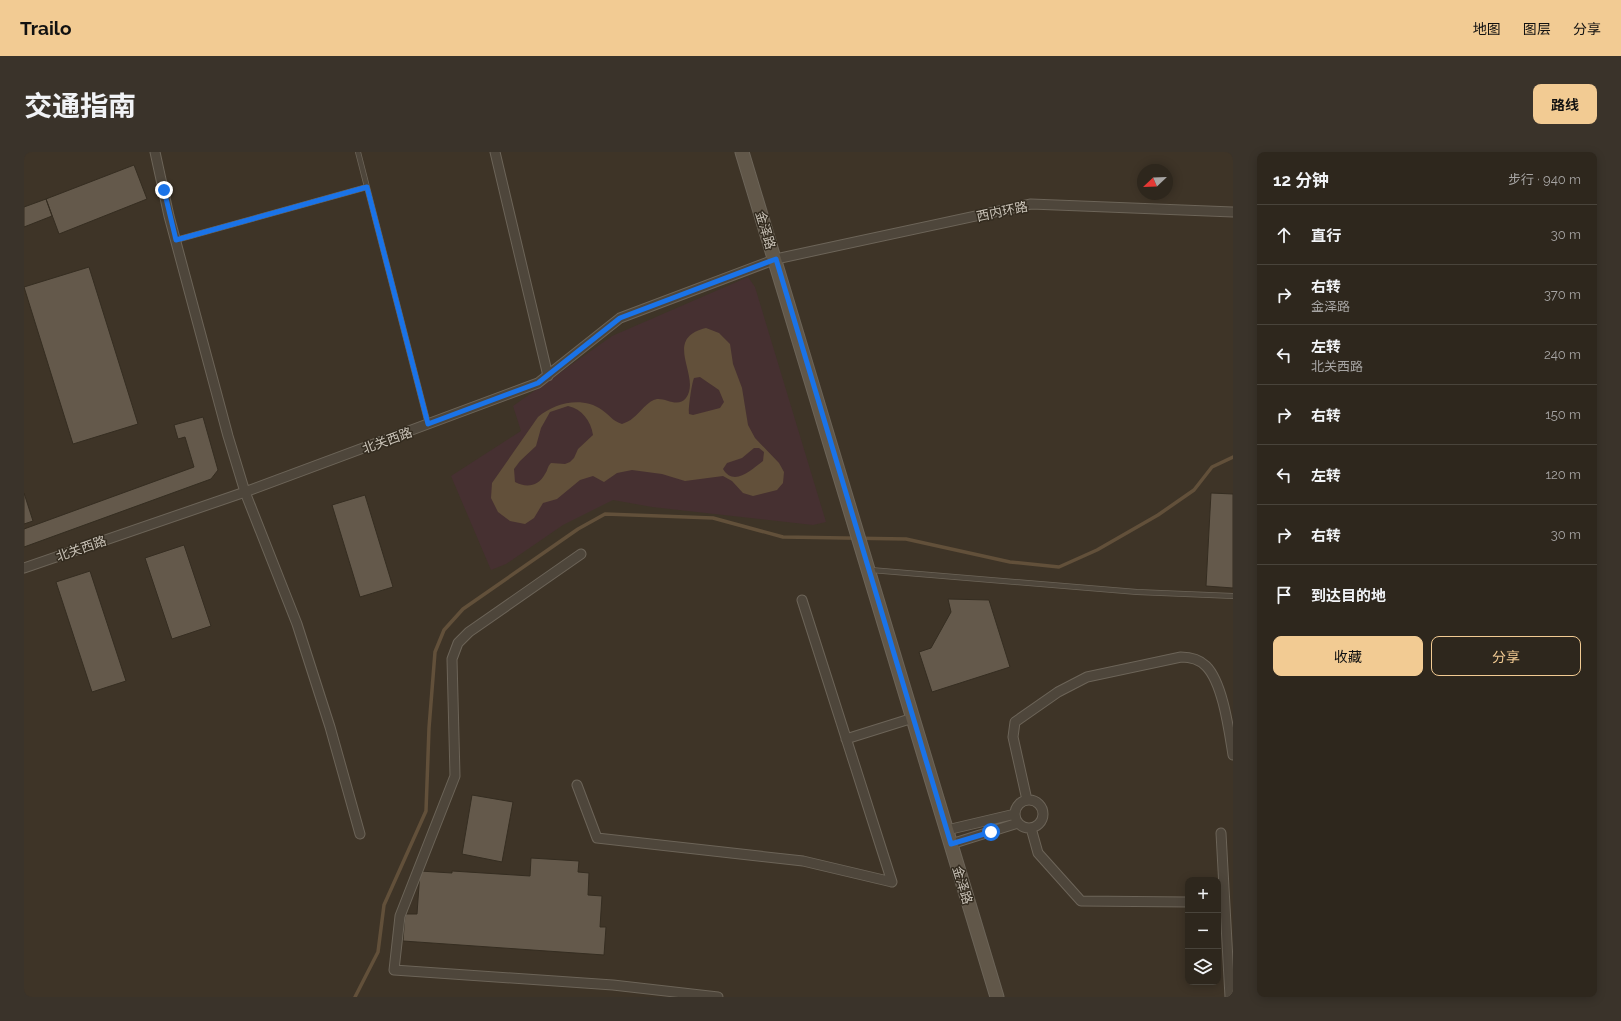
<!DOCTYPE html>
<html lang="zh">
<meta charset="utf-8">
<style>
:root{--surface:#2e271d;--page:#3a332a;--text:#f1f3f6;--muted:#a7a5a4;--line:#49443b;--accent:#f2cb93}
body{margin:0;font-family:Raleway,"Noto Sans SC",sans-serif;background:var(--page);color:var(--text)}
.controls{position:absolute;right:12px;bottom:12px;display:grid;overflow:hidden;border-radius:8px;box-shadow:0 2px 10px #0003}
.controls button{width:36px;height:36px;display:grid;place-items:center;padding:0;border:0;border-bottom:1px solid var(--line);background:var(--surface);color:var(--text);font:20px sans-serif}
.compass{position:absolute;left:1113px;top:12px;width:36px;height:36px;border-radius:50%;background:var(--surface);box-shadow:0 2px 10px #0003;rotate:247deg}
.stop{position:absolute;width:12px;height:12px;margin:-9px;border:3px solid #1a73e8;border-radius:50%;background:#fff}
.stop.end{background:#1a73e8;border-color:#fff;box-shadow:0 1px 4px #0008}
.list{margin:0;padding:0;list-style:none}
h2{display:flex;justify-content:space-between;align-items:center;height:52px;margin:0;padding:0 16px;font-size:17px}
h2 small{font-size:13px;font-weight:400;color:var(--muted)}
.list li{display:grid;grid-template-columns:26px 1fr auto;gap:12px;align-items:center;box-sizing:border-box;height:60px;padding:0 16px;border-top:1px solid var(--line)}
.list b{display:block;font-size:15px;white-space:nowrap}
.list p{margin:0;font-size:13px;white-space:nowrap;color:var(--muted)}
.list em{font-size:13px;font-style:normal;color:var(--muted)}
.actions{display:flex;gap:8px;padding:12px 16px}
.actions a{flex:1;padding:9px 0;border:1px solid var(--accent);border-radius:8px;text-align:center;font-size:14px;color:var(--accent)}
.actions .main{background:var(--accent);color:#111}
.icon{flex:none;width:22px;height:22px;fill:none;stroke:currentColor;stroke-width:2;stroke-linecap:round;stroke-linejoin:round}
.map{position:relative;flex:none;width:1209px;height:845px;overflow:hidden;border-radius:8px}
header{display:flex;align-items:center;gap:24px;box-sizing:border-box;height:56px;padding:0 20px;background:var(--accent);color:#111}
header strong{font-size:19px}
nav{display:flex;gap:22px;margin-inline-start:auto;font-size:14px}
.intro{display:flex;align-items:center;justify-content:space-between;box-sizing:border-box;height:96px;padding:0 24px}
h1{margin:0;font-size:28px}
.button{padding:10px 18px;border-radius:8px;background:var(--accent);color:#111;font-size:14px;font-weight:700}
main{display:flex;gap:24px;padding:0 24px}
aside{flex:1;background:var(--surface);border-radius:8px;box-shadow:0 2px 10px #0003}
.map>svg:first-child{display:block}
.green{fill:#463031}
.water{fill:#62503a;fill-rule:evenodd}
.lines{fill:none;stroke-linecap:round;stroke-linejoin:round}
.stream{stroke:#62503a;stroke-width:3.5}
.building{fill:#64594b;stroke:#352d21}
.lane-casing{stroke:#6c6458;stroke-width:6}
.street-casing{stroke:#6c6458;stroke-width:11}
.secondary-casing{stroke:#6c6458;stroke-width:15}
.lane{stroke:#4e463b;stroke-width:4.5}
.street{stroke:#4e463b;stroke-width:9}
.secondary{stroke:#615749;stroke-width:13}
.route{stroke:#1a73e8;stroke-width:5}
.labels{text-anchor:middle;stroke-width:3;stroke-linejoin:round;paint-order:stroke}
.street-label{font-size:13px;fill:#c9c2b7;stroke:#332b1f}
</style>
<header>
<strong>Trailo</strong>
<nav><a>地图</a><a>图层</a><a>分享</a></nav>
</header>
<div class="intro"><h1>交通指南</h1><a class="button">路线</a></div>
<main>
<div class="map">
<svg width="1209" height="845" viewBox="0 0 1209 845">
<rect width="100%" height="100%" fill="#3e3427"/>
<path class="green" d="M724,125L731,135L802,370L789,373L628,355L589,348L539,373L482,412L467,418L427,324L497,279L489,254L588,184Z"/>
<path class="water" d="M682,176L695,181L706,192L709,212L718,236L724,273L731,286L755,311L760,320L759,331L753,338L729,344L719,341L708,329L699,324L661,329L638,322L608,318L593,321L580,330L569,324L556,328L533,347L519,351L510,366L501,372L486,369L474,360L467,346L468,331L514,265C531,251 558,244 578,258C587,264 587,268 598,272C602,270 606,269 609,266C616,261 624,248 633,247C642,246 654,256 662,246C678,224 637,187 682,176ZM676,225L695,238L700,250L696,256L669,263L665,262C664,257 668,230 670,226ZM544,254C558,257 567,269 569,283L554,297L550,306L546,310L541,312L527,311C523,315 524,318 521,322C514,335 502,336 491,330L490,317L496,309L512,294L517,276L526,260ZM730,296H735L740,300L739,309C727,318 710,335 699,317L703,311L718,306Z"/>
<g class="lines">
<path class="stream" d="M331,845L354,800L360,753L402,659L405,576L411,500L420,478L439,457L554,377L581,362L689,366L759,385L882,387L986,410L1035,415L1073,398L1134,363L1170,338L1188,315L1209,305"/>
</g>
<path class="building" d="M110,13L123,47L35,82L22,47Z
M22,47L28,64L0,75V55Z
M65,115L114,272L49,292L0,135Z
M179,265L194,318L187,327L0,395V377L170,315L161,285L154,287L150,273Z
M0,341L9,369L0,372Z
M1187,341L1209,342V436L1182,434Z
M341,343L369,435L336,445L308,353Z
M160,393L187,474L148,487L121,406Z
M66,419L102,529L68,540L32,430Z
M924,447L965,448L986,515L908,540L895,500L907,496L927,460Z
M448,643L489,650L478,710L438,702Z
M507,706L555,709L554,720L565,721L564,743L578,744L576,775H582L580,803L379,789L381,762H393L396,719L428,721V719L506,724Z"/>
<g class="lines">
<g class="lane-casing">
<path id="lane" d="M334,0L404,272
M152,88L343,35
M847,418L1113,440L1209,444"/>
</g>
<g class="street-casing">
<path id="street" d="M131,0L145,64L204,284L221,340L273,472L306,575L336,682
M471,0L524,224
M557,402L445,480L434,491L428,507L431,624L376,764L370,818L589,833L694,845
M0,416L221,340L514,231L596,166L752,107L1007,52L1209,60
M778,448L868,730
M822,587L889,566
M553,633L573,686L779,709L868,730
M991 662a14 14 0 1 1 28 0a14 14 0 1 1-28 0Z
M1003,648L989,585L991,570L1034,540L1063,525L1157,505C1167,505 1175,507 1182,514C1199,531 1205,579 1209,603
M1007,676L1014,701L1057,749L1164,750
M923,678L991,662
M1197,681L1206,845
M927,692L994,671"/>
</g>
<g class="secondary-casing">
<path id="secondary" d="M718,0L973,845"/>
</g>
<use href="#lane" class="lane"/>
<use href="#street" class="street"/>
<use href="#secondary" class="secondary"/>
</g>
<g class="lines">
<path class="route" d="M140,38L152,88L343,35L404,272L514,231L596,166L752,107L927,692L967,680"/>
</g>
<g class="labels">
<g class="street-label">
<text transform="translate(978 59) rotate(-12)" y="5">西内环路</text>
<text transform="translate(742 78) rotate(73)" y="5">金泽路</text>
<text transform="translate(363 288) rotate(-20)" y="5">北关西路</text>
<text transform="translate(57 396) rotate(-19)" y="5">北关西路</text>
<text transform="translate(939 733) rotate(73)" y="5">金泽路</text>
</g>
</g>
</svg>
<div class="controls">
<button>+</button>
<button>−</button>
<button><svg class="icon" aria-label="layers" viewBox="0 0 24 24"><path d="M12 4l9 5-9 5-9-5zM3 14l9 5 9-5"/></svg></button>
</div>
<svg class="compass" viewBox="-18 -18 36 36"><path d="M0-13l5 13h-10z" fill="#e53935"/><path d="M0 13l5-13h-10z" fill="#a7a5a4"/></svg>
<div class="stop" style="left:967px;top:680px"></div>
<div class="stop end" style="left:140px;top:38px"></div>
</div>
<aside>
<h2>12 分钟<small>步行 · 940 m</small></h2>
<ul class="list">
<li><svg class="icon" aria-label="ahead" viewBox="0 0 24 24"><path d="M12 20V5M6 11l6-6 6 6"/></svg><div><b>直行</b></div><em>30 m</em></li>
<li><svg class="icon" aria-label="right" viewBox="0 0 24 24"><path d="M7 20v-9h11M14 6l5 5-5 5"/></svg><div><b>右转</b><p>金泽路</p></div><em>370 m</em></li>
<li><svg class="icon" aria-label="left" viewBox="0 0 24 24"><path d="M17 20v-9H6M10 6l-5 5 5 5"/></svg><div><b>左转</b><p>北关西路</p></div><em>240 m</em></li>
<li><svg class="icon" aria-label="right" viewBox="0 0 24 24"><path d="M7 20v-9h11M14 6l5 5-5 5"/></svg><div><b>右转</b></div><em>150 m</em></li>
<li><svg class="icon" aria-label="left" viewBox="0 0 24 24"><path d="M17 20v-9H6M10 6l-5 5 5 5"/></svg><div><b>左转</b></div><em>120 m</em></li>
<li><svg class="icon" aria-label="right" viewBox="0 0 24 24"><path d="M7 20v-9h11M14 6l5 5-5 5"/></svg><div><b>右转</b></div><em>30 m</em></li>
<li><svg class="icon" aria-label="arrive" viewBox="0 0 24 24"><path d="M6 21V4h12l-3 4 3 4H6"/></svg><div><b>到达目的地</b></div></li>
</ul>
<div class="actions"><a class="main">收藏</a><a>分享</a></div>
</aside>
</main>
